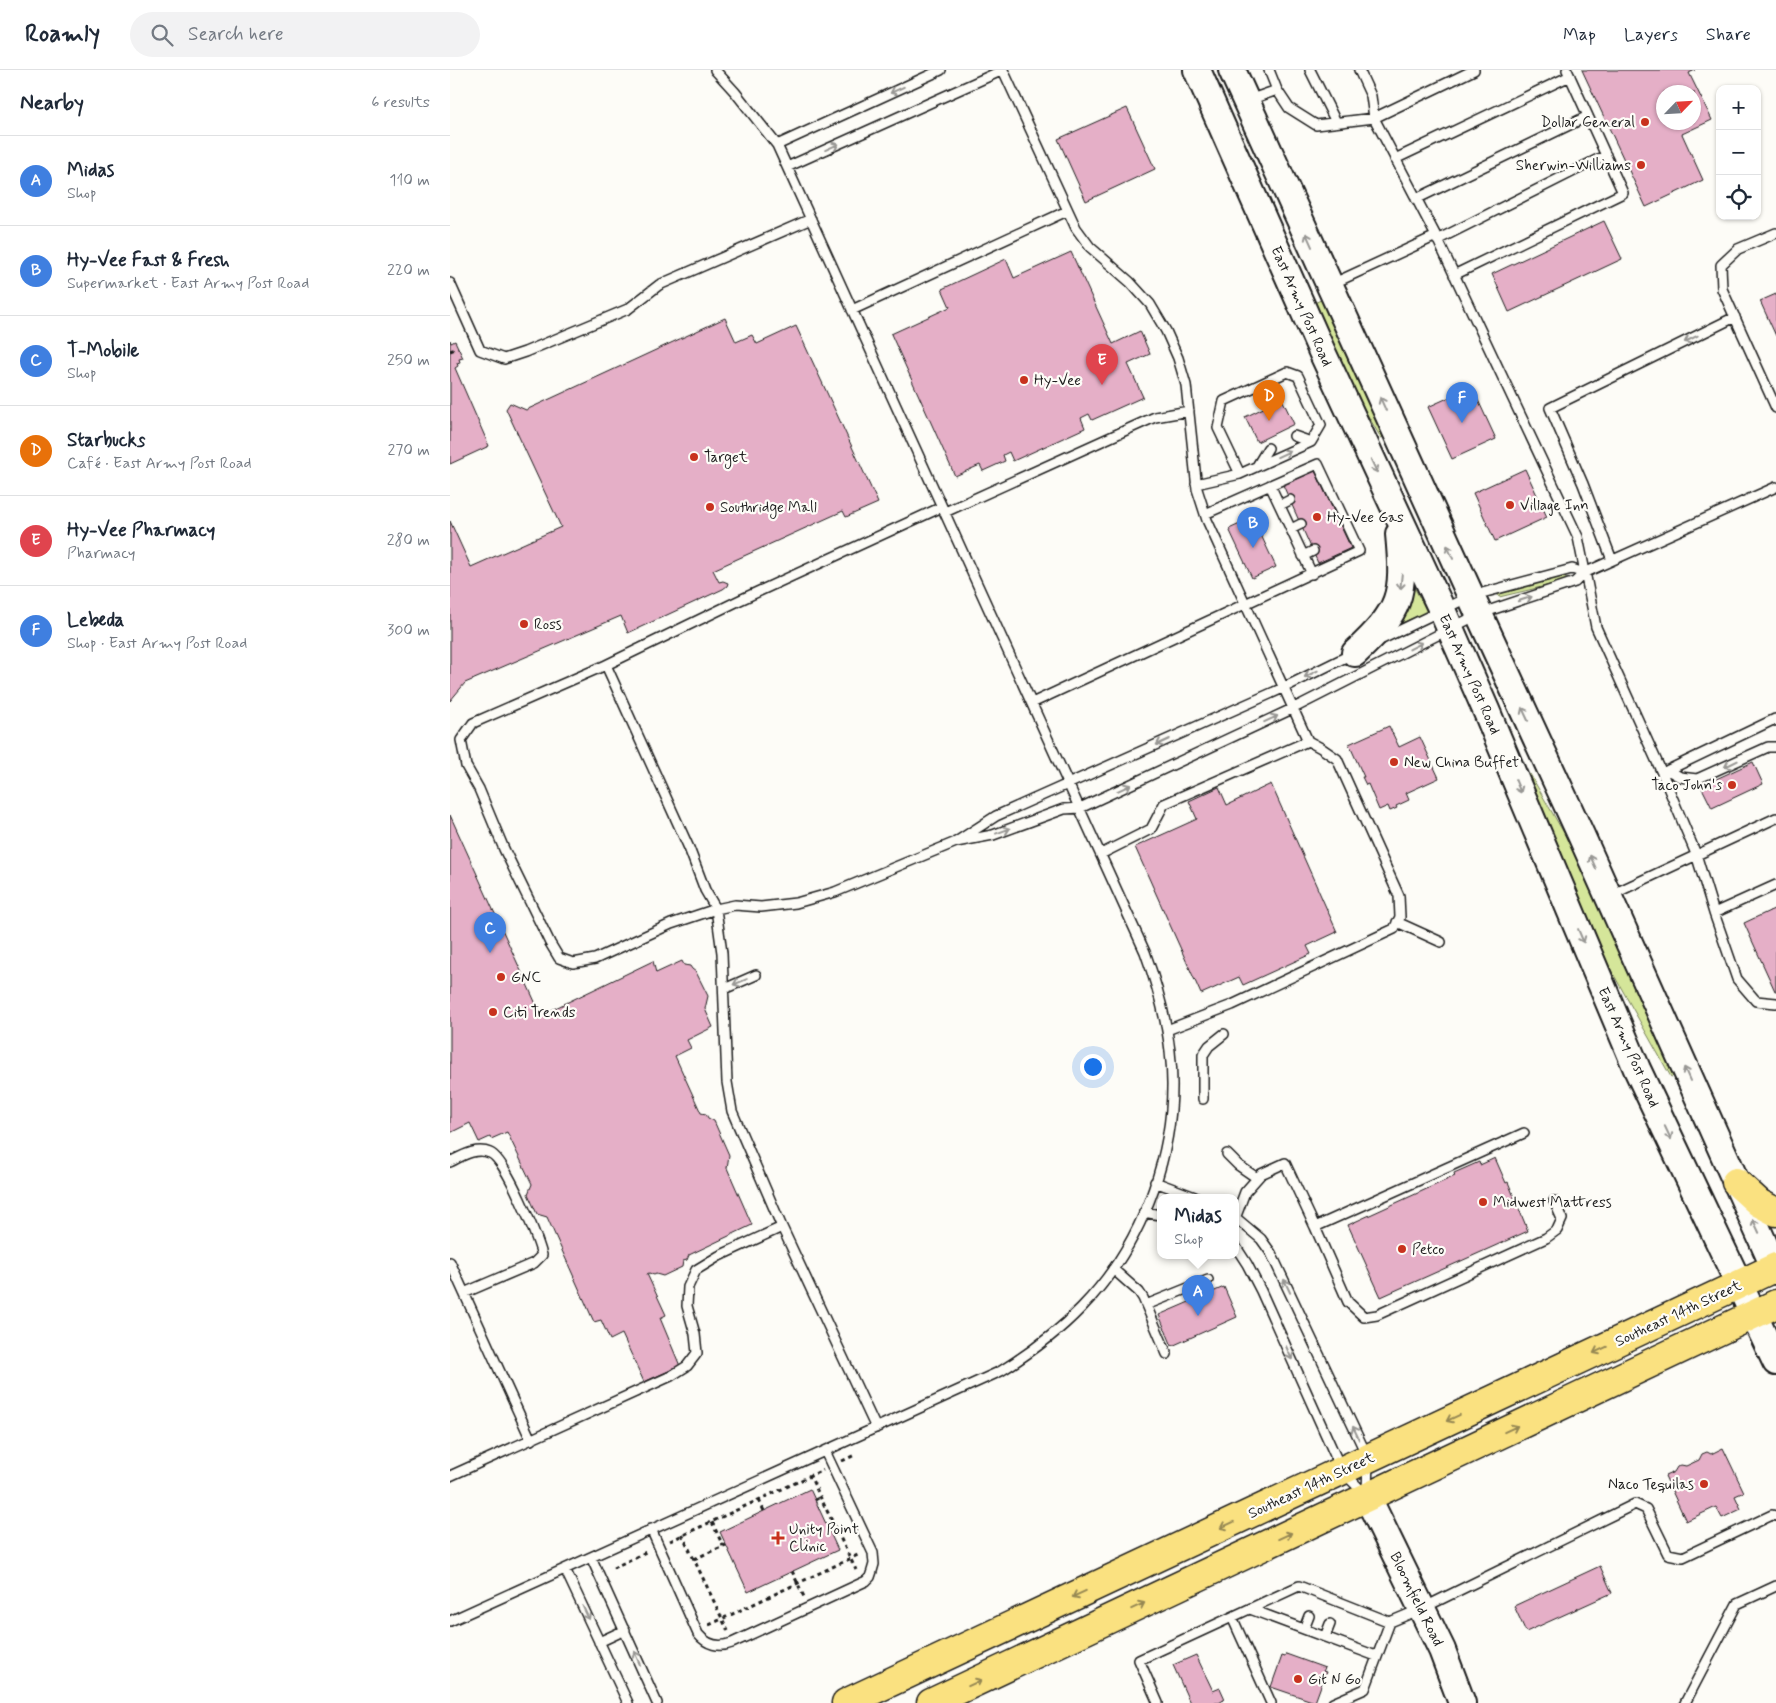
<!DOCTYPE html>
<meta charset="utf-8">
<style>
:root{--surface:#fff;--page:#f2f2f3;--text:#1f2937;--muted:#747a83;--line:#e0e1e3;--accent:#c8321e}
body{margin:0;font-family:Mynerve,sans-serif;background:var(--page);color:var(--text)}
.controls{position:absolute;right:15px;top:15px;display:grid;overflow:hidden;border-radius:10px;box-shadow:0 1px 4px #0004}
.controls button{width:45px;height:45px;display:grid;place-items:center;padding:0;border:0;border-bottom:1px solid var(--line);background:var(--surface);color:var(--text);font:25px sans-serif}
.compass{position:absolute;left:1206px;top:15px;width:45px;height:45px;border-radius:50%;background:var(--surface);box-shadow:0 1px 4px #0004;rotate:65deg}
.you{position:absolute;left:642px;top:996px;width:18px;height:18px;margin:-12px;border:4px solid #fff;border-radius:50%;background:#1a73e8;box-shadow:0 0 0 8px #1a73e833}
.badge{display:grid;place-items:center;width:32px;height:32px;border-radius:50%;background:var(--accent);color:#fff;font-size:16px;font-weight:700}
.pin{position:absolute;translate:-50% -41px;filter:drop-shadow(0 1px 2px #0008)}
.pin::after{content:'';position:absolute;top:26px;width:18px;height:15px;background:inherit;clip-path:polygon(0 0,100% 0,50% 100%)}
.popup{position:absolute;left:707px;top:1124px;width:82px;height:65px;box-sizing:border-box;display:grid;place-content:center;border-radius:10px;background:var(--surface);filter:drop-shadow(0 1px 4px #0005);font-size:16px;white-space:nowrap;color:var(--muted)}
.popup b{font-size:19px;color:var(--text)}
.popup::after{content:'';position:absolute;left:50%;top:100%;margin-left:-10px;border:10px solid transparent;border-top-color:var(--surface)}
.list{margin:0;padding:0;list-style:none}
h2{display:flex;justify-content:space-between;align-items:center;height:65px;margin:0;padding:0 20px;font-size:21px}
h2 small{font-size:16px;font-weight:400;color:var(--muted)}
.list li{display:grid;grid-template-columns:32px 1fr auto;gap:15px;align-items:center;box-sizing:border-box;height:90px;padding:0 20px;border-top:1px solid var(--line)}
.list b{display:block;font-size:19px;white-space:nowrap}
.list p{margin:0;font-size:16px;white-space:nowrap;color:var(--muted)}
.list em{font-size:16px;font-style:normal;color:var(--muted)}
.icon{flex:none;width:28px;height:28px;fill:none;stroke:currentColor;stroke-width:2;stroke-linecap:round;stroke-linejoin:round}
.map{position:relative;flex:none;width:1326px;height:1633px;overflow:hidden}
header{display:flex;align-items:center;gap:30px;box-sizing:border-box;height:70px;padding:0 25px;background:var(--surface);border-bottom:1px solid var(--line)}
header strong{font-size:24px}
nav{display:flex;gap:28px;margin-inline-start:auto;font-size:18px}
.search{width:350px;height:45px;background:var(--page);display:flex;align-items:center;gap:12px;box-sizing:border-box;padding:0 18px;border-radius:28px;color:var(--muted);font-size:19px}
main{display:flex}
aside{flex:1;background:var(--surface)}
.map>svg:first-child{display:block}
.green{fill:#d5e69a;stroke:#78815b}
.building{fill:#e5afc7;stroke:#1c1c1c;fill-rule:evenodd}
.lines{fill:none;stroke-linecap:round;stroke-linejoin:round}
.lane-casing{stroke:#1c1c1c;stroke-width:12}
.secondary-casing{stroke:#1c1c1c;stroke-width:30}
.primary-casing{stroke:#1c1c1c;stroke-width:31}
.path{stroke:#1c1c1c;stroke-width:3;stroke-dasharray:4 4;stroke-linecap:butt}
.lane{stroke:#fdfcf7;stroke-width:9}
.secondary{stroke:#fdfcf7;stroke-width:26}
.primary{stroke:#fae180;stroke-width:28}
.oneway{stroke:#989794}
.oneway2{stroke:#968853}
.poi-dot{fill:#c8321e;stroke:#fdfcf7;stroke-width:2}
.labels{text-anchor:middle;stroke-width:4.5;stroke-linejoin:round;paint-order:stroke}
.poi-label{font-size:15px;fill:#1c1c1c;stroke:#fdfcf7;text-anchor:start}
.street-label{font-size:15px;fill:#1c1c1c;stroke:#fdfcf7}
</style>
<header>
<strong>Roamly</strong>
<div class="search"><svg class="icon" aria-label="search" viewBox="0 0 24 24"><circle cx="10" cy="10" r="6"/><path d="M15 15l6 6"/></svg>Search here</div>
<nav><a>Map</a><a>Layers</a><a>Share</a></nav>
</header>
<main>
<aside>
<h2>Nearby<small>6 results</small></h2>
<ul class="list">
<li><span class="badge" style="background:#3f7fe0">A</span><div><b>Midas</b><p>Shop</p></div><em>110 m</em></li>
<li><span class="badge" style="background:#3f7fe0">B</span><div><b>Hy-Vee Fast &amp; Fresh</b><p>Supermarket · East Army Post Road</p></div><em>220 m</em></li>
<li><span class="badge" style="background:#3f7fe0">C</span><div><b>T-Mobile</b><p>Shop</p></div><em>250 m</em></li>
<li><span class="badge" style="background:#e8710a">D</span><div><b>Starbucks</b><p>Café · East Army Post Road</p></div><em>270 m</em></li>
<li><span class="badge" style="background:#e0444e">E</span><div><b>Hy-Vee Pharmacy</b><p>Pharmacy</p></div><em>280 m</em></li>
<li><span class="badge" style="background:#3f7fe0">F</span><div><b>Lebeda</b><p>Shop · East Army Post Road</p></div><em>300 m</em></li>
</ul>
</aside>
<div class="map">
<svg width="1326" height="1633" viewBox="0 0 1326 1633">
<rect width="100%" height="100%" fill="#fdfcf7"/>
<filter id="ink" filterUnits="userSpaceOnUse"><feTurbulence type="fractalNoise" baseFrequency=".02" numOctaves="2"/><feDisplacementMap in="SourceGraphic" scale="10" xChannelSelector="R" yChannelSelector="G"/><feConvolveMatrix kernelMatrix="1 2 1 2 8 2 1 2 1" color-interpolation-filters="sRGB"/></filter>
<g filter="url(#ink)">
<path class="green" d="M873,229L936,366L931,368L887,293L862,234Z
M1115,506L1117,511L1049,527L1047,523Z
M960,509L977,542L940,558Z
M1080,704L1126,784L1227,1005L1221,1007L1137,857L1076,707Z"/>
<path class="building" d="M1132,0H1245L1239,3L1262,50L1232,64L1253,110L1196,137ZM1214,22H1244V52H1214Z
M677,38L705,99L636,131L608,69Z
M1154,151L1172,189L1059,242L1042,204Z
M621,182L663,274L690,261L700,284L678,294L693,327L642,350L639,344L631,348L635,358L563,391L559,382L553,385L555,391L533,401L530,395L505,406L441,264L500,237L492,219L556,189L564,208Z
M1326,224V266L1310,231Z
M275,248L286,272L302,265L307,274L346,256L428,433L396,447L393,441L263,500L269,512L273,511L278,513L277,516L273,519L178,563L171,546L15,613L0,631V451L21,497L111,457L56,339L60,333L76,340Z
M0,270L1,273L5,271L13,288L9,289L10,292L7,293L8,296L5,298L39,376L0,394Z
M1022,317L1046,369L1002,389L978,337Z
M832,329L844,354L807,372L795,347Z
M1075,399L1097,447L1045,471L1023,423Z
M865,401L901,478L868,493L833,415Z
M803,448L826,497L802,508L779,459Z
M939,656L949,677L970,667L989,708L956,723L959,730L946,736L947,738L940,741L938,736L929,740L918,714L916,715L912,707H914L899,674Z
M1303,692L1313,714L1262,738L1251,716Z
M821,714L887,862L857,876L861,884L793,915L789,907L751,924L685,777L747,749L739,731L769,717L777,735Z
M0,745L91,945L203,891L206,903L232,891L234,895L240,896L242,899L246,902L258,926L255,939L263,957L237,970L241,978L225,986L251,1043L256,1044L258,1048L264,1051L279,1085L277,1098L302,1155L239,1185L237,1190L233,1191L232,1197L213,1206L206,1204L204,1205L199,1203L197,1204L216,1245L210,1248L230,1296L194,1312L172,1264L160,1270L151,1250L144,1252L97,1147L87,1144L78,1124L82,1114L57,1062L41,1069L40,1067L29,1072L20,1053L0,1063Z
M1326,838V921H1325L1294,853Z
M1045,1088L1056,1113L1058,1112L1078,1161L931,1227L898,1155L1005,1106L1004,1103L1029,1092L1030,1095Z
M774,1217L787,1247L722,1276L709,1245Z
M1273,1378L1294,1422L1285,1426L1291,1439L1272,1448L1266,1437L1236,1451L1215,1406L1224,1402L1227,1397L1231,1395L1236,1396L1249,1390L1252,1384L1257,1382L1261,1384Z
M360,1419L388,1480L298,1522L270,1462Z
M1150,1496L1162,1523L1076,1562L1064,1536Z
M836,1584L875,1598L873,1601L876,1602L865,1632L821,1617L832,1586L835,1587Z
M746,1585L763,1621L770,1618L775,1629L769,1633H740L723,1595Z"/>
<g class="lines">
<g class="lane-casing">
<path id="lane" d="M553,0L626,158L640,177L680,212L700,234L716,261L728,288L736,315L747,419L757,450L858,671L871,678L887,689L949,826L950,847L944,859L782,935L717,960
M819,0L827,20L839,38L866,55L924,48L986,166
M860,0L886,52
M909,0L921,26L924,48L1024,0
M799,30L827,20
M327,75L491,0
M945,89L1120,6
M337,97L553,0
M966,129L1138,46
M1326,163L1288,179L1271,195L1272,219L1326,338
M987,170L1156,85
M1004,205L1173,123L1117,0
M0,213L30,280L54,289L75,282L178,239L209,215L361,149
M882,214L986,166L1128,467L1146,557L1212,703L1325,649L1326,651
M402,240L617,141
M844,366L861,372
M807,396L818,378
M746,414L790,404L861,372L871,355L848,306L837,302L774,331L768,358L790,404
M820,415L862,504
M830,435L840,430
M495,442L705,347L739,341
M841,459L851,454
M853,486L863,481
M1162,490L1133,414L1100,338L1285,247
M1134,503L1326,417
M156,595L239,778L255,820L266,839L221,854L145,889L123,893L109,888L100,873L54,779L29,719L16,696L11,670L23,653Z
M156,595L290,530L492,437
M582,633L909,481L868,394L755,444
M1218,700L1230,707L1247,709L1318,677H1326
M1212,703L1246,784L1264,843L1287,909L1306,931L1326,933
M506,772L543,765L614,739L630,738L842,639L1029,544L1125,512L1134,503L1122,499L1021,526L932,569
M651,784L701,759L714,734L858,671
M1161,825L1326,748
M1264,843L1326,815
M947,852L991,872
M274,919L306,905
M753,1029V985L759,976L774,964
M777,1084L788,1095L807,1108
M0,1092C12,1086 26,1077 40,1083C56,1089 87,1167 92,1185L84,1193L14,1223
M705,1112L745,1127
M694,1142L710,1145
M786,1146L795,1122L811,1104L835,1093L865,1157L1074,1063
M786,1148L811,1169L821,1183L918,1388L917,1424
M332,1157L426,1358
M865,1157L898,1232L914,1247L927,1245L1096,1168L1107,1160L1112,1149L1104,1131
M786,1177L797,1194L811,1221L892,1401L915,1424
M0,1192L81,1370
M663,1199L689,1222L693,1228L717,1284
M696,1235L758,1210
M0,1406L221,1306L237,1296L247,1283L245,1264L237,1236L238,1217L246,1200L269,1186L332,1157L282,1041L277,1012L272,883L266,839L285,835L311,837L346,833L385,822L506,772L546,746L833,618L902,584
M201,1459L248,1564C257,1575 269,1578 282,1573L416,1511L420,1507L422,1501L424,1494L423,1483L375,1381
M141,1487L207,1633
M115,1499L178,1633
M800,1539L926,1586
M0,1551L551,1301C580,1283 607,1263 631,1238C695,1173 731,1072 720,981C716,946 707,915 695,882L327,75L285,22L265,0
M854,1559L859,1546
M875,1567L880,1554
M149,1572L175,1560
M708,1633L689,1590L782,1547
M821,1633L782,1547L849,1516L940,1552L971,1539L1185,1434L1196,1439L1218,1484L1233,1487L1322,1445L1326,1446
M883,1633L915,1619L940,1552
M1235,1633L1287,1534L1326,1516"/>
</g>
<g class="secondary-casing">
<path id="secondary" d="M747,0L873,284L992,540L1036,640L1187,999L1326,1292
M782,0L1029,544L1131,765L1326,1201
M905,583C951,540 955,527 949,464
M917,1426L992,1580L1012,1633"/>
</g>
<g class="primary-casing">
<path id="primary" d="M1286,1112L1309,1133L1326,1142
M396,1633L1326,1197
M481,1633L1326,1234"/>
</g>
<path class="path" d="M0,281L8,278
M392,1391L405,1385
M359,1404L406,1500
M309,1430L314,1441
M365,1430L370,1427
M262,1452L273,1476
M232,1464L278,1561
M220,1471L373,1400
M244,1489L276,1475
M163,1498L198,1481
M342,1501L354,1527
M259,1555L410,1484"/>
<use href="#lane" class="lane"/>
<use href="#secondary" class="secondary"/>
<use href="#primary" class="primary"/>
</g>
<defs><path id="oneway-shaft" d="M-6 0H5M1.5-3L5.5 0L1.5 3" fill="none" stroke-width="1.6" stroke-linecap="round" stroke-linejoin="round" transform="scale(1.25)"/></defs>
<g class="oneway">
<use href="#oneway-shaft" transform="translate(447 20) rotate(155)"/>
<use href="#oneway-shaft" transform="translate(382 77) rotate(-24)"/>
<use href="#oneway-shaft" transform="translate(859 170) rotate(-114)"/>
<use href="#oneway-shaft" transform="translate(1241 269) rotate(154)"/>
<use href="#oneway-shaft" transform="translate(933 334) rotate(-114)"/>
<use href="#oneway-shaft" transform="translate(834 384) rotate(-25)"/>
<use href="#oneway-shaft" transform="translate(924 396) rotate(65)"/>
<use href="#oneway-shaft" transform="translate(1000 482) rotate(-114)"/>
<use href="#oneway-shaft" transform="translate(951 512) rotate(96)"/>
<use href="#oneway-shaft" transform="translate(1075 529) rotate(-18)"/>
<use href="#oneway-shaft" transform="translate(966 576) rotate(-27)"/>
<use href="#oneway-shaft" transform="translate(861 604) rotate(154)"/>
<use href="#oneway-shaft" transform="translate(1075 644) rotate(-115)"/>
<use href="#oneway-shaft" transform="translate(821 649) rotate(-25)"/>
<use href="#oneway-shaft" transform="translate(713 672) rotate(156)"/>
<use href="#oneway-shaft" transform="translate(1281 694) rotate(154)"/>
<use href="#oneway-shaft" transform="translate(1068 716) rotate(67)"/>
<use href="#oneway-shaft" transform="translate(674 718) rotate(-25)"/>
<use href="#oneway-shaft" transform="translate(553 761) rotate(-20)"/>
<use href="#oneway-shaft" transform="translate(1143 792) rotate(-114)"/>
<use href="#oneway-shaft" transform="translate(1131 866) rotate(67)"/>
<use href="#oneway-shaft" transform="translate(290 912) rotate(158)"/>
<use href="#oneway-shaft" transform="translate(1237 1004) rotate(-114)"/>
<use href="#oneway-shaft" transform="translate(1218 1063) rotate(65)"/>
<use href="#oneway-shaft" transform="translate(1306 1156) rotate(-115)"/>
<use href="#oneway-shaft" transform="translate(837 1216) rotate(-115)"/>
<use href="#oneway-shaft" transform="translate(839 1283) rotate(66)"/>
<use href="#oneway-shaft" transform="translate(906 1363) rotate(-115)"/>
<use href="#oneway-shaft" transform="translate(136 1543) rotate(65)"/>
<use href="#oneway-shaft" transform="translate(187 1588) rotate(-114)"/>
</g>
<g class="oneway2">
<use href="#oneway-shaft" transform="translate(1150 1280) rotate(155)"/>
<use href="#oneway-shaft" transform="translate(1003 1348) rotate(155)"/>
<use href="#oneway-shaft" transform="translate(1061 1359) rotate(-25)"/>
<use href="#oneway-shaft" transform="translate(777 1455) rotate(155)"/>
<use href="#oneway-shaft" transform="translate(835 1466) rotate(-25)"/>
<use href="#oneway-shaft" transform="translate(629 1524) rotate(155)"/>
<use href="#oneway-shaft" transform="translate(688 1536) rotate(-25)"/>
<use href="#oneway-shaft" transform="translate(525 1613) rotate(-25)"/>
</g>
</g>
<g class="poi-dot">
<circle cx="1195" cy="52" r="5"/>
<circle cx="1191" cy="95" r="5"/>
<circle cx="574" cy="310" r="5"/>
<circle cx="244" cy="387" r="5"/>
<circle cx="1060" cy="435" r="5"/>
<circle cx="260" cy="437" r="5"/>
<circle cx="867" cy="447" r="5"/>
<circle cx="74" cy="554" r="5"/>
<circle cx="944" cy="692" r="5"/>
<circle cx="1282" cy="715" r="5"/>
<circle cx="51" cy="907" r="5"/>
<circle cx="43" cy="942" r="5"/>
<circle cx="1033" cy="1132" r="5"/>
<circle cx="952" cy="1179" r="5"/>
<circle cx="1254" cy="1414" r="5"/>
<path d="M325.5 1460.5h5v5h5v5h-5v5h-5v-5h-5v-5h5z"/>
<circle cx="848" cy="1609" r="5"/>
</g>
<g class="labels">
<g class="poi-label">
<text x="1185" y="57" text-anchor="end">Dollar General</text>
<text x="1181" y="100" text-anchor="end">Sherwin-Williams</text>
<text x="584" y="315">Hy-Vee</text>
<text x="254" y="392">Target</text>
<text x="1070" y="440">Village Inn</text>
<text x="270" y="442">Southridge Mall</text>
<text x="877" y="452">Hy-Vee Gas</text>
<text x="84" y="559">Ross</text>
<text x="954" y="697">New China Buffet</text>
<text x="1272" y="720" text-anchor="end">Taco John's</text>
<text x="61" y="912">GNC</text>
<text x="53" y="947">Citi Trends</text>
<text x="1043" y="1137">Midwest Mattress</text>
<text x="962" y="1184">Petco</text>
<text x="1244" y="1419" text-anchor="end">Naco Tequilas</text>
<text x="339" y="1464">Unity Point<tspan x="339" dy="17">Clinic</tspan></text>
<text x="858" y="1614">Git N Go</text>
</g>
<g class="street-label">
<text transform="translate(852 236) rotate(66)" y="5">East Army Post Road</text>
<text transform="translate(1020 604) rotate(66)" y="5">East Army Post Road</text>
<text transform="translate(1179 977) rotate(66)" y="5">East Army Post Road</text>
<text transform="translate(1228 1243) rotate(-25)" y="5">Southeast 14th Street</text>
<text transform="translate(861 1415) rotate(-25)" y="5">Southeast 14th Street</text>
<text transform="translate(967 1529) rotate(64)" y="5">Bloomfield Road</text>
</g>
</g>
</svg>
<div class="controls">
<button>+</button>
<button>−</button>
<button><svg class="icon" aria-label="locate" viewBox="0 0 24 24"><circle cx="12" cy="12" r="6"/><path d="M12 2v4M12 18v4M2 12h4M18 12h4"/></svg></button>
</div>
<svg class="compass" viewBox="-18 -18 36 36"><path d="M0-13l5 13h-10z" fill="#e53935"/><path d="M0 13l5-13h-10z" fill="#747a83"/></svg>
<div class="you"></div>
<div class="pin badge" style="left:748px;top:1246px;background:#3f7fe0">A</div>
<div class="popup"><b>Midas</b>Shop</div>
<div class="pin badge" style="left:803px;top:478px;background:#3f7fe0">B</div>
<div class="pin badge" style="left:40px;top:883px;background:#3f7fe0">C</div>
<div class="pin badge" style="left:819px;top:351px;background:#e8710a">D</div>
<div class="pin badge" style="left:652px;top:315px;background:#e0444e">E</div>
<div class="pin badge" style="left:1012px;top:353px;background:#3f7fe0">F</div>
</div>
</main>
